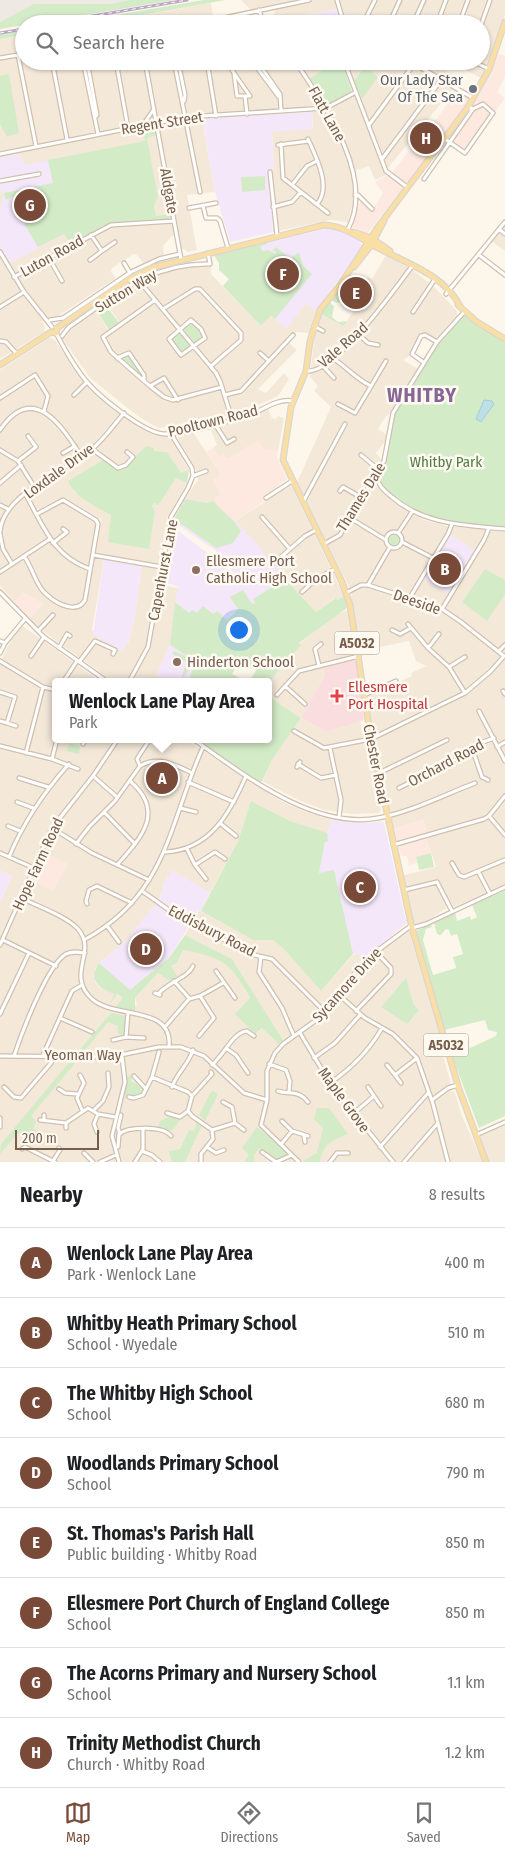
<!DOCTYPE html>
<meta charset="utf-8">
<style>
:root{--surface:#fff;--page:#f6f6f6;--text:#202124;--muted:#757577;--line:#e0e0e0;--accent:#794a38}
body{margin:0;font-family:"Fira Sans Condensed",sans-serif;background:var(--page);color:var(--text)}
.scale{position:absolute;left:15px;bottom:12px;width:84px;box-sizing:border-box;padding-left:5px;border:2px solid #785f4d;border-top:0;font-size:14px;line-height:18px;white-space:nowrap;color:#785f4d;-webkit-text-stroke:4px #fffaf1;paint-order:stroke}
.you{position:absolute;left:238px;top:629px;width:18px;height:18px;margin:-12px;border:4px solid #fff;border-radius:50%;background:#1a73e8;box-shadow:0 0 0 8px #1a73e833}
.badge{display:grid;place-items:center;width:32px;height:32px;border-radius:50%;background:var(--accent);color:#fff;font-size:16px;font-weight:700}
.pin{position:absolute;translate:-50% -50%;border:2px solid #fff;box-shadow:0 1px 5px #0006}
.popup{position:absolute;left:52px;top:678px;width:220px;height:65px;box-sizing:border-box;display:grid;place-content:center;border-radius:5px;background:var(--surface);filter:drop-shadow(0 1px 4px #0005);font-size:16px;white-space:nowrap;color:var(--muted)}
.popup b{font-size:19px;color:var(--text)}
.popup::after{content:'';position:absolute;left:50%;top:100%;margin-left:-10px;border:10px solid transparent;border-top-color:var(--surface)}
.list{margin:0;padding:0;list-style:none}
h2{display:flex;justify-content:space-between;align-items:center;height:65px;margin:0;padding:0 20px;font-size:21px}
h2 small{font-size:16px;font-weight:400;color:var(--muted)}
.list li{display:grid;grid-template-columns:32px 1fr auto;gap:15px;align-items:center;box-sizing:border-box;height:70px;padding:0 20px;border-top:1px solid var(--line)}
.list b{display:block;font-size:19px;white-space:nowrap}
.list p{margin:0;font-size:16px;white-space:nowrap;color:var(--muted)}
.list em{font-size:16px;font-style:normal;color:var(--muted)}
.icon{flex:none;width:28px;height:28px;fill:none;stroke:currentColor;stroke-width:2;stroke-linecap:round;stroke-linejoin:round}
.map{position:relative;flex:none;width:505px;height:1162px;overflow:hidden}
.search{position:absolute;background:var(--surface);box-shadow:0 1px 4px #0004;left:15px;right:15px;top:15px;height:55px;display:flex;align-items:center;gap:12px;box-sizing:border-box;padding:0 18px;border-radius:28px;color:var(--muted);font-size:19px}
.sheet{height:625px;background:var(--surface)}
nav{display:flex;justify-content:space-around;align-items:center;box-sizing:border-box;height:70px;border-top:1px solid var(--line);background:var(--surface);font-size:14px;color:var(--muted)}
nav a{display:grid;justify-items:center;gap:2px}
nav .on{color:var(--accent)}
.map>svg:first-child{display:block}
.residential{fill:#f4e9d9}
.commercial{fill:#fde9df}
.industrial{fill:#eee9e3}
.education{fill:#f4e7f9}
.medical{fill:#fadedf}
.green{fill:#d4ebc8}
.water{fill:#bedfe7;stroke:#a4cdd9}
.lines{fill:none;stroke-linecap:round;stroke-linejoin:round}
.minor-casing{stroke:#cfc0af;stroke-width:5.5}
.major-casing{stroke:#dcd5d1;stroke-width:7}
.minor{stroke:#fff;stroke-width:3}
.major{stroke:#fadfa4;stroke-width:4.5}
.rail-casing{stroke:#bba7c8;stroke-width:3}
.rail{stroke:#fffaf1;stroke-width:1;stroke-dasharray:4;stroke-linecap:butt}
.worship-dot{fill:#6b7280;stroke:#fffaf1;stroke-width:2}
.education-dot{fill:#8d6e63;stroke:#fffaf1;stroke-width:2}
.health-dot{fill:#e0444e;stroke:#fffaf1;stroke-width:2}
.labels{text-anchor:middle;stroke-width:5;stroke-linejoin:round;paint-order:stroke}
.shield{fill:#fffaf1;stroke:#a08e7e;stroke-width:1}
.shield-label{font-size:14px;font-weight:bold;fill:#785f4d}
.worship-label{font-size:15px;fill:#5b616d;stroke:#fffaf1;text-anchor:end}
.street-label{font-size:15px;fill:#785f4d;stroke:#fffaf1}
.park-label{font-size:15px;fill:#527e44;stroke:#fffaf1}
.education-label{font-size:15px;fill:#785e54;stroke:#fffaf1;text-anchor:start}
.health-label{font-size:15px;fill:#be3a42;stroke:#fffaf1;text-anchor:start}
.district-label{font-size:20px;font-weight:bold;letter-spacing:1px;fill:#876594;stroke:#fffaf1}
</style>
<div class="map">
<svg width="505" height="1162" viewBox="0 0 505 1162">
<rect width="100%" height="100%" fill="#fdf7eb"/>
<path class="residential" d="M241,0H505V15L481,78L447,61H481V24H340L337,9L288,19L287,24H272L276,7L252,11Z
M211,3L214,23L244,17L246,24H92Z
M24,35V61H314L321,71L310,78L327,105L201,114L215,192L187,195L197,250L188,252L182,248L179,235L172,236L163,246L164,255L143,263L136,254H133L112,268L111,272L116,278L58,316L50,317L42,322L45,327L44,332L0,359V39Z
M346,61H430L459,78L452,90L388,168Z
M354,95L386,175L375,180L369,166L351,172L354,198L348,222L330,220L273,232L268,170L274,169L272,131L313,128L312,112H324Z
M505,223V251L491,241Z
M386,255L413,270L435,288L456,310L458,317L436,341L422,333L408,357L403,360L418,369L392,413L386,416L378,429L386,434V440L376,453L382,460L369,481L372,486L380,487L395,503L424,520L447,526L493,530L496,526L505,527V884L452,908L448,907L427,921L415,924L401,876L436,867L426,838H429L423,819L394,829L371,730L367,695L412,676L411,673L426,666L416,661L409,641L361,651V658L326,673L301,718L327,732L360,721L368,759L372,758L381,809L379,813L352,814L324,810L298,800L262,781L272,760L301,718L268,696V683L300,646L299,644L334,616L353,607L351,597L352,593L297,482L331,407L314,391L318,386L310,377L315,332L321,314L343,326L363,298L367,296L360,292L368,277L372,279Z
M199,265H211V274L261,326L271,314L307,304L316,310L309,333L296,332L287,341L297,350L258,389L266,393L284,373L289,379L278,396L243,412L187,425L158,428L139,417L90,378L62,338L69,328L96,310L108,330L119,322L106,303L137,282L172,268Z
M49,338L54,339L84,382L121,413L86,452L63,465L23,494L36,516L61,501L94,519L96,529L90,556L104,559L92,630L122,651L128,643L133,626L142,566L158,568L156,584L178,588L170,645L156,675L164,682H114L56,641L29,619L43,604L23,593L14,602L0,586V370Z
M268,409L272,418L276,419L278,416L284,418L278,451L265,450L226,459L218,456L213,448L217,445L210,428L236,422Z
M125,416L151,433L169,435L189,470L181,474L167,452L154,451L146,446L123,468L115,469L73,491L111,515L148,549L155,512L152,506L155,503L158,506L176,478L187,483L167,518L159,563L157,564L98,554L95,551L101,519L65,498L58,499L40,509H36L30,498L29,495L98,446Z
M193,432L221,475L213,480L221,494L214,501L207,503L185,499L198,480L195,467L178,439L180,434Z
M291,485L344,596L336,600L335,598L316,612L285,579L235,521Z
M23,626L101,682H56V739H185L283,802L306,812L332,820L327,833H323L290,821L251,801L238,841L210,893L172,871L165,881L159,900L133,935L99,963L95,969V982L99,987L115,994L111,1006L116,994L137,1006L135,998L158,973L170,980L178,977L171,966L177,963L183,950L214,957L226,962L235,972L250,999L236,1014L255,1034L262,1028L283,1041L232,959L185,935L199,910L253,940H273L283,947L321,991L353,955L357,953L368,962L398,936L409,931L445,1050L442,1052L450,1080V1089L455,1093L462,1116L483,1162H0V903L12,876L0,871V662L11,640Z
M505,1121V1162H489L477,1133Z"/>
<path class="commercial" d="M499,54L505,56V77L497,92L505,98L466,151L447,137L443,142L425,128L430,122L433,124L453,96L451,95L453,90L475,101Z
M422,148L430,154L367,234L352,227L361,199L373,209L383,193L375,182L393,172L410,149L417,154Z
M258,440L265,450L278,451L277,457L287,479L263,498L264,501L235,521L223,514L214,501L215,497L221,494L213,480L221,475L206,452L213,448L218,456L223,453L227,459Z
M23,593L43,604L29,619L14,602Z
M423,819L429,838L426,839L432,853L416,857L417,863L409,865L407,856H401L394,829Z
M44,853L68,864L53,891L36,882L39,873L36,872Z"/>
<path class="industrial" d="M0,0H129L112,4L12,16L0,22Z"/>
<path class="education" d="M338,9L340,24L287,23L288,19Z
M312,112L313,129L272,132L274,169L269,170L273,232L230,242L215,192L202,118Z
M19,154L25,165L48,160L64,234L11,263L0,247V209L4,195L0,189V158Z
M330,228L338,229L357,238L362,246L316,311L306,304L286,329L271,315L261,326L223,286L229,279L219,270V263L214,255Z
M185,499L207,503L214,501L223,514L235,521L256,543L285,579L253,599L255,603L234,612L227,620L217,611L213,614H190L175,602L178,587L163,581L173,527L226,567L229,574L244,586L216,551L174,522Z
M450,534L474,550L448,594L423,578Z
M104,559L142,566L133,626L128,643L122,651L93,635Z
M170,645L192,659L194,665L188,682H164L156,675Z
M332,820L369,823L381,821L384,823L405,917L408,922L364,959L357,953L338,957L319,873L325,842L327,841V833Z
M172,870L210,893L201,911L198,910L193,920L159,900L165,881Z
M0,871L12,876L0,903Z
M156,904L191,923L169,958L130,991L99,963L133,935L131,933Z"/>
<path class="medical" d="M356,659L364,720L327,732L301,718L325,675L324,667Z"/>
<path class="green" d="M129,0H175L0,29V22L34,4H112Z
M204,0H226L92,24H62Z
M24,30V35L0,39V34Z
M314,61H341L352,91L327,105L310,78L321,71Z
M365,67L378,77L362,99L354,81Z
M9,74L19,133L7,137L0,124V76Z
M151,126L154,128L156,135L147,138L158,197L154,206L156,216L170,214L171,219L112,223L72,245L64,234L38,247L24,224L30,220L21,198L14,196L6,200L4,193L53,183L48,160L145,141L143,128Z
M265,176V190L242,192L241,177Z
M267,242V244L260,246L262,251L269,250L275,254L276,252L272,250L276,247L290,259L299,252L303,266L312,274L275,319L271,315L261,326L223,286L229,279L219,270V263L214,255Z
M346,283L353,289L343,301L336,303L331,300Z
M329,302L334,306L332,317L338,322L347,321L343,326L321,314Z
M105,304L119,323L109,330L96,310Z
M465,314L505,340V527C486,525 461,526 443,522C420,515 387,501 377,477L385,462L391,421L398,408L438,342Z
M191,322L203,336L196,344L182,328Z
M179,332L192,347L183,354L171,341V337Z
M126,354L129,355L143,378L120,358Z
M146,446L154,448V451L167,452L181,473L189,470L187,483L176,478L158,506L155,503L152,506L155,512L149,549L108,542L111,515C95,506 75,498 68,481L103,460L115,469L123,468Z
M185,499L207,503L214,501C222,513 234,518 241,531L233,543L216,548L174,519Z
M388 541a6 6 0 1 1 12 0a6 6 0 1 1-12 0Z
M485,569L505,580V594L487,621L462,602Z
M285,579L316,612L336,598L337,600L344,596L347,608L299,643L301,645L268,683L249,682L256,670L244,664L241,659L232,674L247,682H188L194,666L192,659L170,645L175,602L189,613L192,610L197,613L203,606L213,614L217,611L227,620L238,609L230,597L243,590L252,604L255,603L253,599Z
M174,651L188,657L191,661L188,671L181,680L186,663L185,661L172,654Z
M268,696L301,718L272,760L261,783L196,740L268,739Z
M69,743L80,746L79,754L67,751Z
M160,763L165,764L163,775L174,780L166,796H157L150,780L160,776Z
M251,801L290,821L327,833L328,841L325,842L319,873L334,870L353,954L321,991L283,948L273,940H253L201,911L238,841Z
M431,853L434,867L419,870L416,857Z
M505,890V1116L479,1128L451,1053L457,1054L496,1036L497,1032L488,1030L485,1020L444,1030L416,931L431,924L432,927L426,929L423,940L433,975L456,968L453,957L463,954L457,934L451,936L449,930L446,929L441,935L437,934L434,923L455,912L457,921L470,916L471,920L477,917L472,905Z
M185,935L232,959L283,1040L279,1044L262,1028L255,1034L235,1014L250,998C229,961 225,959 183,950L177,963L171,966L178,977L170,981L158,973L135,998V1011L115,1008L123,998L117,994L110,1005L114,994C98,988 88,980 99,963L130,990L169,958Z
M406,978L414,1005L419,1010L407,1024L381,1007Z
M111,1013L126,1016V1032L123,1036L118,1033V1026L108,1022L82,1054H76Z
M71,1060L77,1061L31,1116L36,1121L33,1129L39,1131L35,1140H29L18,1133L0,1154L1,1144Z
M132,1075L131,1081L143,1087V1092L133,1097L130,1093L125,1098L127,1077Z
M212,1090L218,1094L205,1121L199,1115Z
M317,1108H329L348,1134C332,1140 323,1144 320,1162H305L303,1161L317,1153L323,1128L314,1119Z
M171,1116L181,1118L173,1130H157L160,1121Z
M197,1121L202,1125L185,1162H172L169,1151L180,1149L189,1130L194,1131Z
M257,1127L282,1147L288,1156L274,1160L260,1148L254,1155V1162H244L249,1155L242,1148Z"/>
<path class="water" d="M484,400L492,401L494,404L481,422L476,419Z"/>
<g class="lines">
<g class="minor-casing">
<path id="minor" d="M337,0L344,24
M259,10L262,19L267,24
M195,24L309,0
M363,24L375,0
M389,24L400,0
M413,24L424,0
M437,24L446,0
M459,24L468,0
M481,25L490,0
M18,55L36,146
M0,58L24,54
M52,61L67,139
M83,61L98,134
M87,61L97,115L95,117
M116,61L128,128
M145,61L181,259
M174,61L200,192
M178,61L185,95L184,101
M207,61L216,116
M226,61L234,73
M252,61L279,97
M257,61L280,94L281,111
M295,61C323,103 376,177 348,229
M344,61L386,171L407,187
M409,61L473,98
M472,61L489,69
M245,96H250L234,73L237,96H245L247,114
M143,125L154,109
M369,125L414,64
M308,139C316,157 332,187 317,204
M445,139L465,153L493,113L483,104L473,109L468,107
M281,144L283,178L328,213
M278,145L309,141
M0,154L186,117L326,108L356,92
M382,159L441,80
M270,172L277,235
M424,179L473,109
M0,181L39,174
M292,185L307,166L317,161
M355,195H358L372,209
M203,206L206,218H217L220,221L228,248
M273,207L292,202L301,192
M189,208L216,203
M499,229L505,234
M102,251L115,242
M0,252L24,292L52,327
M479,255L505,275
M49,258L62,281
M90,260L102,251L91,235
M124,263L130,273
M135,276L216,373L220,381L232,419
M14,277L111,225L174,221
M446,294L505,222
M0,307L24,292
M163,309L195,289H200L241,333V340L211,366
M413,312L435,279
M50,320L63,318L131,272L159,259L180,254
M191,320L201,329L205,338L181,355L169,339Z
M314,326L323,331
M56,333C65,350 75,368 87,382C100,397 145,434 165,434C191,434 221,423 247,416C262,411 276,398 293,401
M358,334L368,343L378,345
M62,336L69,327C114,296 152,262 210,264L208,253
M0,341L6,342L17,354
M260,353L269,361
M117,358L129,353L144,375V381L150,386L164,378L178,400
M332,358C347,367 354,377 369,385
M423,362L412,354L421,336L425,335L437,342
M322,365L334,378
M306,371C335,375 396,287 413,265
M144,381L111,352L103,337L155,300
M150,386L164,397L173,400L222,387
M74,395L87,382
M225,395L241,391L293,335
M0,398L35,375L48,396L44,411
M338,404L355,413L386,361
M215,424L227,443L234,439
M0,430C33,381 62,426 81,456
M92,449L118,468L126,465L133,457L127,452
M0,450L18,461L35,488
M63,453L75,446
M361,455L379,470
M18,461L36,447L28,436
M193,476L206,471
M376,476C378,485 385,492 392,497C424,525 465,525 505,529
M0,483L21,465
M340,491L343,487L362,498
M26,495C43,526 54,557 90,569
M266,498L292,481
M303,502L345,424
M0,505L8,509
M262,517L290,549
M350,518L386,540
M0,532C2,494 65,472 91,450C103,440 114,425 124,413
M386 540a8 8 0 1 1 16 0a8 8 0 1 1-16 0Z
M398,533L412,512
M0,534L3,549L12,564
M402,542L433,558
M53,543L67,532L63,529
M324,544L340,535L350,518L384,461L393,413L437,342L465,311
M93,555L162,567
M24,556C32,567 35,582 43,591C52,601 71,613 82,604L85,600L98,524L96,520L63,500L37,514
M274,563L305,536L316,530
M0,572L50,539
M368,585L390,547
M0,592L44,637L108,682
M302,592L316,579L335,569
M346,593L361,585H368L442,609L461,622L504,656
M409,599L448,534L452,524
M442,609L484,540L489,528
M408,624L428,648L449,667L465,693
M392,630L400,634L411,628
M38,631L53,615
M0,641L5,643
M59,648L67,634L70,636
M428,648L439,634
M499,651L505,645
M0,653L5,643L25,619
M31,656L44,637
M0,661L43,687L56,690
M79,662L95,641L115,650L113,654
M319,666L315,649L321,644
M449,667L465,657
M65,679L77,661
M129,682L148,647L171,517L188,488L193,476L192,468L171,434
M285,686L305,704
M503,691L505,694
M0,692L15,697L7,723L0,721
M277,695L299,671L359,656
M364,695L396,681
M479,711L505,761
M7,723L16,726
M294,731L324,748L371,739L465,693L491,671L504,656
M193,739C243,774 313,830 378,818C411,812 444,795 475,783
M83,744L86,739
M0,746L52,759L78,769
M497,747L505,742
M330,748L341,800L339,817
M473,751L482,777L488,780
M26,753L43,687
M52,759L57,739
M298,764L321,778L336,775
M140,766L137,759L150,739
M297,767L300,762
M379,773L447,740
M93,776L117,797
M19,778L48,787
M188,782L234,802
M399,788L473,751L483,742L494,738
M17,802L33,808
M180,808L196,812
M104,812L135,844
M489,816L505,835
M221,824L236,836
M8,826L20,831
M52,828L92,853L149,880
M76,844L89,827L115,801L140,766C157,755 176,765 192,773
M393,845L484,819L489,816L505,796
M187,849L195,865L215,852L225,859
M165,852C210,850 230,813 246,776
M0,853L34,868
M9,857C24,821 43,793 69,764
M452,863L459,875L464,877L505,860
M117,865C141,838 166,812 130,781
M195,865L206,879
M478,871L490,894
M404,890L437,882L452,911
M142,891L169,910L250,954L272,959L325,1012
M21,898C37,906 66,916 78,929C98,952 65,974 92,999C114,1019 173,1005 169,1046
M87,904L86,901L89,890L97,886L132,903
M108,927L119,942
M412,928L426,924L505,887
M3,940L56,966
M84,940C168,894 168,825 203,747
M0,945L52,828L93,776L118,739
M261,957L259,972L282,1008L294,1036
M216,971L235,998
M174,981L190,999
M155,993L160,995
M158,994C168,982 188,978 193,966
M338,994L365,1018L393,1034L417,1058L433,1104L448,1162
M356,1011L391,974V968L376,952
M128,1013L126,1037L144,1038
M0,1014L29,953
M60,1018L92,1032
M165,1027L189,999L200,996L223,983
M300,1033L330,1083L393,1162
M199,1036L214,1018L200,996
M113,1040L126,1037
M227,1049L236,1055L248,1073
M43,1055L72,991L82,985
M0,1056L111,1057L159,1047H181L204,1056L244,1093L267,1100
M14,1056C21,1035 47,965 66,954C72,951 78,952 85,953
M314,1058L335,1043L360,1015
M269,1064L286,1070L290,1081L289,1091
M212,1065C224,1055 233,1032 247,1031L254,1036
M387,1065L395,1075
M80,1075L84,1083L77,1098L82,1110
M134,1076L146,1089
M152,1077L188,1092L192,1096L188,1111L192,1116L212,1130L213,1139L201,1154V1162
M330,1083C352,1068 369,1051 382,1028
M401,1083L395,1075L417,1058
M4,1087L14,1097L21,1098L51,1063L54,1055
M172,1087C177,1073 188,1065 193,1050
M59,1089L65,1093L77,1094
M278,1091C289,1095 298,1089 308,1102
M192,1096L212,1074L211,1072
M374,1096L381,1106
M129,1097L134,1098L143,1095L152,1077L159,1052
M432,1100L448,1088L458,1085
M94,1110L103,1101L109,1087L108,1073
M167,1113L180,1117L188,1111
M353,1114L374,1096L368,1087
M44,1115V1120
M0,1118V1127
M40,1120L66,1123
M235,1123L244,1130
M66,1128V1123L88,1108L98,1114L115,1117
M212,1130L235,1123L232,1107L223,1102
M292,1131L308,1136
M97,1132L94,1124L98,1114
M120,1134L118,1128L121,1115
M476,1135L505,1122
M304,1136L305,1142
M282,1143L292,1131L282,1121
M118,1147L119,1134C129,1126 164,1126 171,1136
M207,1147L216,1153L224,1150
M380,1147L429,1092
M22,1149L25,1147L55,1162
M142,1151L152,1155L160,1162
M262,1152L276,1162
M84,1153L93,1162
M53,1161L60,1150L59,1148
M100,1162L116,1155
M119,1162L112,1136L125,1082L122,1056
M135,1162L143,1149V1129
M276,1162L292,1155
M299,1162L261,1125L267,1100V1071L275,1053L283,1044L319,1018L355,973L377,951L412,925
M330,1162L337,1153H348
M404,1162L438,1123"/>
</g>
<g class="major-casing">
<path id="major" d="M353,232L371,238L390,251
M354,267L372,244L384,221
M458,305L477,322L505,339
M57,328L129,279L151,268L324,225C345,226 358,237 376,247C404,262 445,275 460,306
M51,332L56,333L57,328
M0,365L51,332
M486,1162L459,1089L412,928L371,739L350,605L342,582L283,460L291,407L306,371L310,341L320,310L340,285L378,227L468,107L489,69L505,22"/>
</g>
<use href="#minor" class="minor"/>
<use href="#major" class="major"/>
<g class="rail-casing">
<path id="rail" d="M45,24L187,0
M0,33L24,29"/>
</g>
<use href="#rail" class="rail"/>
</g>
<circle class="worship-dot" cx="473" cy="89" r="5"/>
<g class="education-dot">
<circle cx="196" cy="570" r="5"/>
<circle cx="177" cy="662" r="5"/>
</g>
<path class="health-dot" d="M334.5 688.5h5v5h5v5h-5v5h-5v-5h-5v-5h5z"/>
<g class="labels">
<g class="shield">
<rect x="334.5" y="631.5" width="45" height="23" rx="4"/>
<rect x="423.5" y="1033.5" width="45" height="23" rx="4"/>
</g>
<g class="shield-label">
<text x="357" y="648">A5032</text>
<text x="446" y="1050">A5032</text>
</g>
<g class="worship-label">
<text x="463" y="85">Our Lady Star<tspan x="463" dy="17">Of The Sea</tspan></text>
</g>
<g class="street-label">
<text transform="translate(327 114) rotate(61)" y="5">Flatt Lane</text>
<text transform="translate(162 123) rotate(-9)" y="5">Regent Street</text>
<text transform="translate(169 191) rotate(80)" y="5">Aldgate</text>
<text transform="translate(52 256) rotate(-29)" y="5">Luton Road</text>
<text transform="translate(126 291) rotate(-31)" y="5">Sutton Way</text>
<text transform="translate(343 345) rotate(-41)" y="5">Vale Road</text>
<text transform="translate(213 421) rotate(-14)" y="5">Pooltown Road</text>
<text transform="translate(59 471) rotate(-36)" y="5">Loxdale Drive</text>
<text transform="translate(361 497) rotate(-58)" y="5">Thames Dale</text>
<text transform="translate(163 570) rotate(-79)" y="5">Capenhurst Lane</text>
<text transform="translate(417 602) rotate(19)" y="5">Deeside</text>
<text transform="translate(446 763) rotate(-28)" y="5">Orchard Road</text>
<text transform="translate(376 764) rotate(79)" y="5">Chester Road</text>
<text transform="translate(38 864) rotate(-65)" y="5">Hope Farm Road</text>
<text transform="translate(212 931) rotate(27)" y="5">Eddisbury Road</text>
<text transform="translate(347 985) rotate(-48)" y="5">Sycamore Drive</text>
<text x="83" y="1060">Yeoman Way</text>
<text transform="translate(344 1100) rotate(54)" y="5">Maple Grove</text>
</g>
<g class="park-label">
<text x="446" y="467">Whitby Park</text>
</g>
<g class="education-label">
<text x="206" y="566">Ellesmere Port<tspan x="206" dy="17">Catholic High School</tspan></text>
<text x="187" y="667">Hinderton School</text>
</g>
<g class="health-label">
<text x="348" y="692">Ellesmere<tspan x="348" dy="17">Port Hospital</tspan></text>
</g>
<g class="district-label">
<text x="422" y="402">WHITBY</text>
</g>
</g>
</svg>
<div class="scale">200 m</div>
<div class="you"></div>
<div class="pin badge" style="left:162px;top:778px">A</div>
<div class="popup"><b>Wenlock Lane Play Area</b>Park</div>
<div class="pin badge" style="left:445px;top:569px">B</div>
<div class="pin badge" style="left:360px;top:887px">C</div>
<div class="pin badge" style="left:146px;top:949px">D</div>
<div class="pin badge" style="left:356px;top:293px">E</div>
<div class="pin badge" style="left:283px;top:274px">F</div>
<div class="pin badge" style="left:30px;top:205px">G</div>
<div class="pin badge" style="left:426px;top:138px">H</div>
<div class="search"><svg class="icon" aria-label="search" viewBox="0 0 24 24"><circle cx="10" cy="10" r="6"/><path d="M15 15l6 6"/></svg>Search here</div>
</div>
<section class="sheet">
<h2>Nearby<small>8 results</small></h2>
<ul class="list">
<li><span class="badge">A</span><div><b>Wenlock Lane Play Area</b><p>Park · Wenlock Lane</p></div><em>400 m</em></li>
<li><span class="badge">B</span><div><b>Whitby Heath Primary School</b><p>School · Wyedale</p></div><em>510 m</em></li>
<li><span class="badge">C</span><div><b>The Whitby High School</b><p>School</p></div><em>680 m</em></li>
<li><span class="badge">D</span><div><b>Woodlands Primary School</b><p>School</p></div><em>790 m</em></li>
<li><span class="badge">E</span><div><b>St. Thomas's Parish Hall</b><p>Public building · Whitby Road</p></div><em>850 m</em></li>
<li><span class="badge">F</span><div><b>Ellesmere Port Church of England College</b><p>School</p></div><em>850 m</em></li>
<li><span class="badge">G</span><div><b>The Acorns Primary and Nursery School</b><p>School</p></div><em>1.1 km</em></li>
<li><span class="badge">H</span><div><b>Trinity Methodist Church</b><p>Church · Whitby Road</p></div><em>1.2 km</em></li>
</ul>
</section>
<nav>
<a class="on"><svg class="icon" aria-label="map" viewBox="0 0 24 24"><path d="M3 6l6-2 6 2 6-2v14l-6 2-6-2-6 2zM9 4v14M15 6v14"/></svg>Map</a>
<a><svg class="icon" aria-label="directions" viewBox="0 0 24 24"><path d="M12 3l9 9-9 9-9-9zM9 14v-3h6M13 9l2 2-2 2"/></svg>Directions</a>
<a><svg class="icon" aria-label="saved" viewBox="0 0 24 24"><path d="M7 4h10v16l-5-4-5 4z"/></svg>Saved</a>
</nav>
